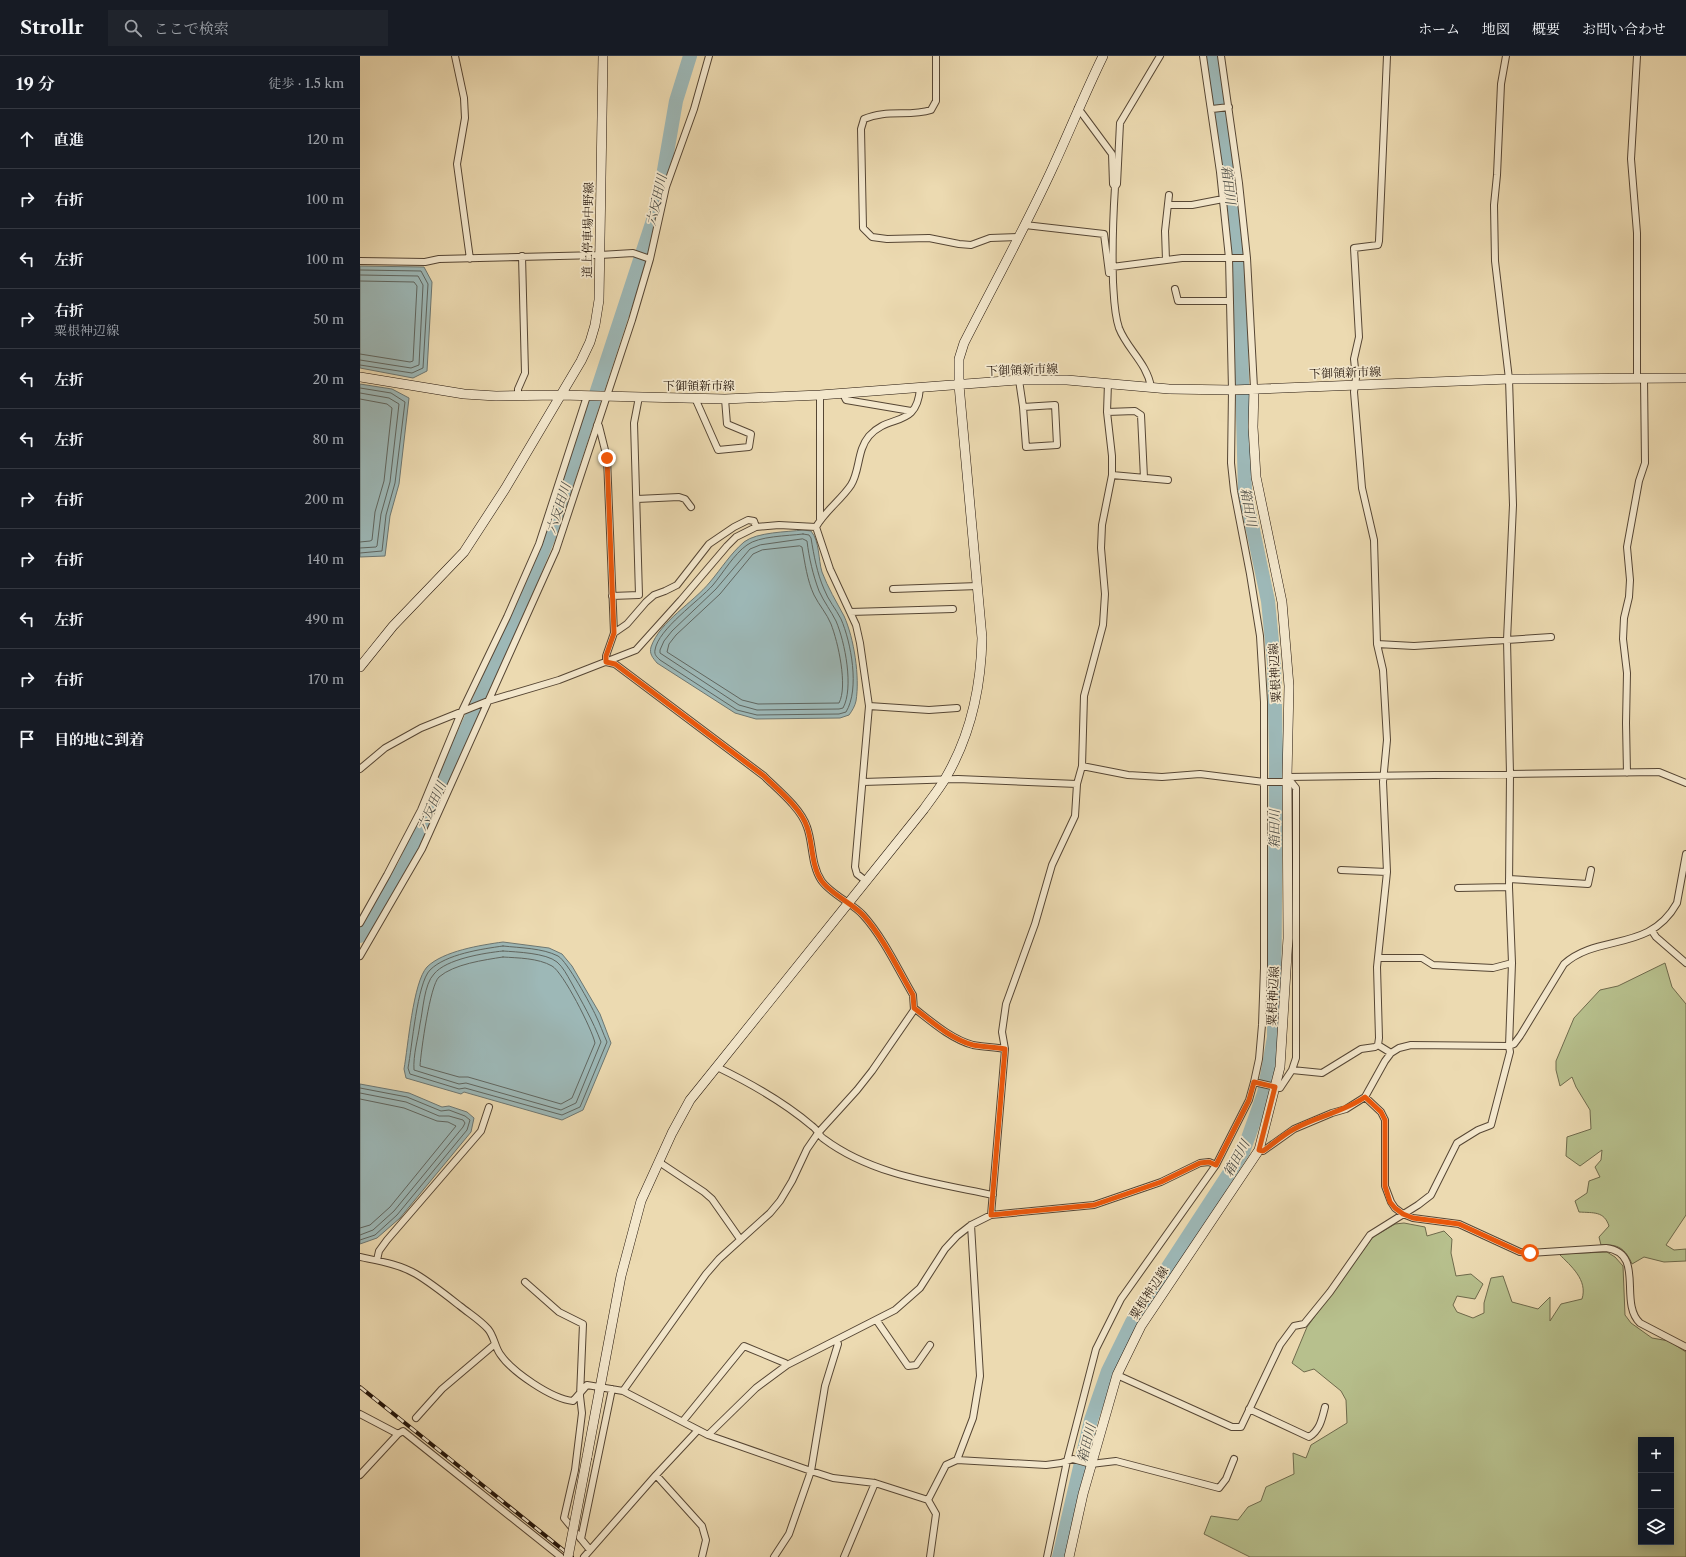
<!DOCTYPE html>
<html lang="ja">
<meta charset="utf-8">
<style>
:root{--surface:#171b24;--page:#20242c;--text:#f1f3f6;--muted:#9ea1a6;--line:#363941}
body{margin:0;font-family:"Libre Caslon Text","Noto Serif JP",serif;background:var(--page);color:var(--text)}
.controls{position:absolute;right:12px;bottom:12px;display:grid;overflow:hidden;border-radius:0px;box-shadow:0 2px 10px #0003}
.controls button{width:36px;height:36px;display:grid;place-items:center;padding:0;border:0;border-bottom:1px solid var(--line);background:var(--surface);color:var(--text);font:20px sans-serif}
.stop{position:absolute;width:12px;height:12px;margin:-9px;border:3px solid #ea580c;border-radius:50%;background:#fff}
.stop.end{background:#ea580c;border-color:#fff;box-shadow:0 1px 4px #0008}
.list{margin:0;padding:0;list-style:none}
h2{display:flex;justify-content:space-between;align-items:center;height:52px;margin:0;padding:0 16px;font-size:17px}
h2 small{font-size:13px;font-weight:400;color:var(--muted)}
.list li{display:grid;grid-template-columns:26px 1fr auto;gap:12px;align-items:center;box-sizing:border-box;height:60px;padding:0 16px;border-top:1px solid var(--line)}
.list b{display:block;font-size:15px;white-space:nowrap}
.list p{margin:0;font-size:13px;white-space:nowrap;color:var(--muted)}
.list em{font-size:13px;font-style:normal;color:var(--muted)}
.icon{flex:none;width:22px;height:22px;fill:none;stroke:currentColor;stroke-width:2;stroke-linecap:round;stroke-linejoin:round}
.map{position:relative;flex:none;width:1326px;height:1501px;overflow:hidden}
header{display:flex;align-items:center;gap:24px;box-sizing:border-box;height:56px;padding:0 20px;background:var(--surface);border-bottom:1px solid var(--line)}
header strong{font-size:19px}
nav{display:flex;gap:22px;margin-inline-start:auto;font-size:14px}
.search{width:280px;height:36px;background:var(--page);display:flex;align-items:center;gap:10px;box-sizing:border-box;padding:0 14px;border-radius:0px;color:var(--muted);font-size:15px}
main{display:flex}
aside{flex:1;background:var(--surface)}
.map>svg:first-child{display:block}
.green{fill:#b7c08d;stroke:#6e6a4c;fill-rule:evenodd}
.water{fill:#9db8b7;stroke:#6d7772}
.lines{fill:none;stroke-linecap:round;stroke-linejoin:round}
.shore{stroke:#606660;stroke-width:1}
.river{stroke:#9db8b7;stroke-width:14}
.street-casing{stroke:#564634;stroke-width:8}
.secondary-casing{stroke:#24150a;stroke-width:10}
.street{stroke:#f3e7cc;stroke-width:6}
.secondary{stroke:#f3e7cc;stroke-width:9}
.rail-casing{stroke:#24150a;stroke-width:4}
.rail{stroke:#f3e7cc;stroke-width:2.5;stroke-dasharray:8;stroke-linecap:butt}
.secondary-bridge-casing{stroke:#24150a;stroke-width:10;stroke-linecap:butt}
.secondary-bridge{stroke:#f3e7cc;stroke-width:9}
.route{stroke:#ea580c;stroke-width:5}
.labels{text-anchor:middle;stroke-width:3.5;stroke-linejoin:round;paint-order:stroke}
.street-label{font-size:12px;fill:#24150a;stroke:#f3e7cc}
.water-label{font-size:13px;font-style:italic;fill:#4e4e47;stroke:#f3e7cc}
</style>
<header>
<strong>Strollr</strong>
<div class="search"><svg class="icon" aria-label="search" viewBox="0 0 24 24"><circle cx="10" cy="10" r="6"/><path d="M15 15l6 6"/></svg>ここで検索</div>
<nav><a>ホーム</a><a>地図</a><a>概要</a><a>お問い合わせ</a></nav>
</header>
<main>
<aside>
<h2>19 分<small>徒歩 · 1.5 km</small></h2>
<ul class="list">
<li><svg class="icon" aria-label="ahead" viewBox="0 0 24 24"><path d="M12 20V5M6 11l6-6 6 6"/></svg><div><b>直進</b></div><em>120 m</em></li>
<li><svg class="icon" aria-label="right" viewBox="0 0 24 24"><path d="M7 20v-9h11M14 6l5 5-5 5"/></svg><div><b>右折</b></div><em>100 m</em></li>
<li><svg class="icon" aria-label="left" viewBox="0 0 24 24"><path d="M17 20v-9H6M10 6l-5 5 5 5"/></svg><div><b>左折</b></div><em>100 m</em></li>
<li><svg class="icon" aria-label="right" viewBox="0 0 24 24"><path d="M7 20v-9h11M14 6l5 5-5 5"/></svg><div><b>右折</b><p>粟根神辺線</p></div><em>50 m</em></li>
<li><svg class="icon" aria-label="left" viewBox="0 0 24 24"><path d="M17 20v-9H6M10 6l-5 5 5 5"/></svg><div><b>左折</b></div><em>20 m</em></li>
<li><svg class="icon" aria-label="left" viewBox="0 0 24 24"><path d="M17 20v-9H6M10 6l-5 5 5 5"/></svg><div><b>左折</b></div><em>80 m</em></li>
<li><svg class="icon" aria-label="right" viewBox="0 0 24 24"><path d="M7 20v-9h11M14 6l5 5-5 5"/></svg><div><b>右折</b></div><em>200 m</em></li>
<li><svg class="icon" aria-label="right" viewBox="0 0 24 24"><path d="M7 20v-9h11M14 6l5 5-5 5"/></svg><div><b>右折</b></div><em>140 m</em></li>
<li><svg class="icon" aria-label="left" viewBox="0 0 24 24"><path d="M17 20v-9H6M10 6l-5 5 5 5"/></svg><div><b>左折</b></div><em>490 m</em></li>
<li><svg class="icon" aria-label="right" viewBox="0 0 24 24"><path d="M7 20v-9h11M14 6l5 5-5 5"/></svg><div><b>右折</b></div><em>170 m</em></li>
<li><svg class="icon" aria-label="arrive" viewBox="0 0 24 24"><path d="M6 21V4h12l-3 4 3 4H6"/></svg><div><b>目的地に到着</b></div></li>
</ul>
</aside>
<div class="map">
<svg width="1326" height="1501" viewBox="0 0 1326 1501">
<rect width="100%" height="100%" fill="#ecdab1"/>
<filter id="stains"><feTurbulence type="fractalNoise" baseFrequency=".005" numOctaves="4"/><feColorMatrix values="0 0 0 0 .2 0 0 0 0 .09 0 0 0 0 .02 0 0 0 .5 -.17"/></filter>
<radialGradient id="worn" r=".72"><stop offset=".6" stop-color="#630" stop-opacity="0"/><stop offset="1" stop-color="#630" stop-opacity=".3"/></radialGradient>
<path class="green" d="M1305,907L1312,931L1326,948V1159L1306,1189L1314,1194L1326,1193V1205L1304,1206L1284,1201L1272,1208C1265,1192 1258,1188 1241,1189L1239,1181L1249,1170C1244,1155 1234,1157 1219,1156L1215,1145L1227,1137L1229,1125L1240,1121L1235,1111L1241,1104L1242,1094L1220,1110L1206,1100L1207,1081L1231,1073L1230,1054L1216,1031L1212,1021L1200,1030L1196,1014V1005L1214,962L1240,934L1258,930Z
M1044,1167L1065,1171L1067,1180L1084,1175L1092,1183L1091,1197L1096,1220L1111,1218L1123,1228L1115,1243L1097,1240L1093,1249L1097,1256L1113,1262L1124,1257V1247L1131,1222L1143,1220L1152,1246L1178,1253L1190,1241V1265L1201,1248L1222,1243C1228,1224 1211,1210 1199,1198L1247,1196L1255,1201L1263,1210L1265,1259L1271,1267L1292,1282L1309,1285L1326,1296V1501H890L844,1478L851,1460L878,1464L888,1451L901,1445L906,1431L934,1418L933,1397L946,1402L951,1389L987,1367L986,1344L981,1335L954,1313L944,1316L932,1307L947,1271L1013,1181L1035,1168ZM1281,1384H1311V1486H1281Z"/>
<path class="water" d="M0,210L64,211L72,226L67,315L53,322L0,312Z
M0,328L32,333L49,342L39,428L30,460L25,500L0,501Z
M443,474L451,475C460,486 458,503 462,516C468,532 476,545 484,560C494,582 500,621 496,645C495,650 492,655 489,659L480,662L396,663L375,657L297,607C293,602 289,598 291,591C300,565 333,547 350,526C361,513 371,497 384,486C397,476 427,476 443,474Z
M143,886L189,892L202,898L212,910L240,958L251,987L223,1054L202,1064L104,1036L101,1038L46,1022L44,1013C48,991 53,926 67,911C83,895 121,889 143,886Z
M0,1028L49,1037L82,1051L89,1050L107,1056L114,1062L111,1076L40,1162L17,1182L0,1188Z"/>
<g class="lines">
<path class="shore" d="M0,214L61,215L68,228L63,312L52,317L0,309
M0,219L58,220L63,229L59,309L51,312L0,304
M0,225L54,226L57,230L53,305L50,306L0,298
M0,332L31,337L45,346L35,427L26,459L22,495L0,497
M0,337L29,342L39,348L30,426L21,458L17,490L16,491L0,492
M0,343L27,348L32,352L24,425L15,456L12,484L10,485L0,486
M443,478L449,479L451,482C454,500 457,517 464,533C468,544 476,553 481,563C491,586 500,633 486,656L479,658L397,659L377,654L300,604C297,601 294,599 295,594C298,573 339,545 353,529C363,517 374,498 387,489C399,480 427,480 443,478Z
M443,483L447,485C449,502 453,519 459,535C464,546 471,555 476,565C485,586 494,632 483,652L479,653L397,654L379,649L300,597V594L304,585L312,575L356,533L390,493L400,489Z
M440,490L442,491C445,507 447,524 454,539C459,549 467,558 471,568C478,586 488,630 479,647L398,648L382,644L307,596L309,588L316,579L360,538L393,498L402,494Z
M143,890C161,892 182,892 198,900C207,905 231,949 236,960C240,968 243,977 247,986L220,1051L202,1059L105,1032L99,1033L50,1018L48,1012C52,992 57,927 70,914C86,898 122,893 143,890Z
M143,895C157,896 186,897 197,906C203,911 207,919 211,926C222,946 233,965 241,986L216,1047L201,1054L106,1027L99,1028L54,1014C53,999 58,983 60,968C63,955 64,928 74,918C86,903 124,897 143,895Z
M143,901C158,902 178,902 192,910C203,916 232,973 235,987L212,1042L201,1048L108,1021H99L60,1010C61,995 70,929 79,921C94,908 124,904 143,901Z
M0,1032L47,1041L81,1055L89,1054L105,1060L110,1064L107,1074L37,1159L15,1179L0,1184
M0,1037L46,1046L79,1060H89L103,1064L105,1067L103,1071L34,1155L13,1174L0,1179
M0,1043L44,1052L77,1065L88,1066L96,1070L30,1151L10,1169L0,1172"/>
<path class="river" d="M0,880L45,809L142,594L190,478L298,149L316,45L330,0
M699,1501L731,1364L748,1315L772,1266L883,1096L904,1037L914,981L916,700L914,606L908,545L885,436L879,209L852,0"/>
<g class="street-casing">
<path id="street" d="M95,0L104,42L105,62L97,108L110,203
M576,0V45L571,54C550,61 526,53 504,63L501,73L503,172L512,181L527,183L569,182L599,188L611,189L630,182L658,181
M861,0L879,127L887,202L894,332
M718,52L752,98L753,128L755,131
M852,53L869,51
M808,149H832L863,143
M665,169L744,178L749,217H751
M806,204L805,175L809,139
M0,205L65,206L79,203L240,199L273,197L290,203
M752,211L822,202H887
M815,233L818,245H870
M1277,322V177L1271,103L1277,0
M659,324L663,351L666,391L697,389L695,349L663,351
M791,331C787,307 767,293 759,272C754,257 754,241 753,226C752,194 753,162 755,131L757,128L760,67L800,0
M483,338L486,344L551,355
M460,339V463
M158,340V333L165,317L162,200
M335,342L358,394L389,391L391,378L367,368L365,343
M747,356L775,355L781,359L784,422
M237,369L239,370L247,402L254,577L246,600V606
M752,419L808,424
M277,443L319,441L325,443L331,451
M533,533L618,530
M252,540L279,539L274,367L279,341
M490,556L593,553
M254,577L267,568L286,546L294,539L305,535L317,529L349,488L374,471L388,464L394,465L396,471
M1017,588L1054,590L1191,581
M246,606L255,608L404,720C417,733 441,752 447,771C453,787 451,809 461,824C469,837 492,847 503,859C523,881 538,913 553,939L554,954L512,1015L497,1034L458,1077L447,1093L432,1125L420,1145L410,1157L359,1203L346,1218L263,1335
M509,650L569,654L597,652
M722,710L768,719L802,721L840,718L904,726H927
M0,713L25,692L61,672L128,645L199,624L276,594L321,544L367,490L376,481L396,471L419,469L456,471
M1267,717L1266,667L1267,617L1263,583L1264,562L1269,541L1270,524L1267,491L1279,425L1285,407L1284,322
M927,721L1299,716L1326,727
M503,726L598,723L717,728
M981,814L1027,816
M1149,823L1228,828L1231,814
M506,825L497,818L495,811L509,650L500,587L496,569L470,513L456,471C465,455 481,444 491,429C500,415 497,394 509,380C529,357 557,373 560,332
M1098,832L1149,831
M0,867L27,819L61,754L101,657L147,561L179,488L227,340
M1292,875L1296,881L1326,907
M0,900L62,793L196,494L272,264L290,203L306,131L334,53L349,0
M1019,902H1062L1073,909L1133,912L1152,907
M554,952C572,966 591,983 613,989C624,991 635,991 645,993
M1018,989L1031,997
M357,1011C390,1027 424,1046 452,1070C457,1073 459,1080 464,1083C512,1119 576,1127 633,1139
M932,1014L962,1017L1001,993L1015,991L1018,989L1019,982L1017,911L1027,816L1023,726L1027,684L1023,614L1017,588L1014,484L1002,432L994,336L996,322L994,303L999,281L994,192L1018,189L1019,185L1027,0
M894,1026L920,1032L932,1014L936,1002V732L927,721
M1005,1041L1021,1056L1025,1064V1130L1031,1146L1035,1152L1043,1158L1053,1162L1099,1168L1160,1196L1170,1197L1246,1192C1286,1197 1258,1246 1280,1267L1326,1291
M899,1094L903,1095L934,1073L972,1057L986,1053L1005,1041L1025,1005L1031,997L1039,992L1051,989L1149,990L1154,988L1160,980L1204,908C1239,877 1289,897 1317,847L1326,798
M299,1106L344,1136L352,1143L380,1183
M631,1159L645,993L642,976L646,948L675,868L692,809L715,760L717,728L722,710L724,640L743,569L745,538L741,492L742,469L752,419V400L747,356L748,327
M0,1201C19,1205 39,1208 56,1218C71,1227 86,1239 100,1250C110,1258 120,1264 128,1273C134,1280 135,1291 140,1298C152,1316 192,1343 213,1345L227,1329L263,1335L348,1379L451,1415L473,1422L515,1427L568,1444L576,1458L570,1501
M17,1204L19,1195L27,1184L121,1075L129,1051
M165,1226L199,1256L223,1268L220,1340L222,1357L215,1414L204,1462L230,1494
M517,1265L548,1310L556,1309L570,1289
M757,1319L872,1371H881L920,1289L934,1270L944,1268L970,1236L1010,1179L1058,1149L1071,1139L1097,1087L1118,1074L1131,1069L1150,996L1149,990L1152,907L1149,831L1150,718L1147,584L1153,449L1149,323L1135,205L1134,149L1137,119L1141,28L1146,0
M889,1353L949,1381C960,1374 962,1363 965,1351
M0,1358L38,1378
M56,1362L82,1333L135,1288
M323,1365L384,1290L425,1307L427,1309
M348,1379L396,1332L427,1309L535,1254L560,1232L585,1193L597,1180L611,1169L631,1159L734,1149L801,1126L840,1107L849,1106L856,1109
M597,1404L613,1362L620,1320L611,1169
M0,1419L38,1378L43,1375L201,1501
M296,1419L342,1470L346,1484L342,1501
M568,1444L586,1409L597,1404L686,1409L701,1407L713,1403L731,1408L756,1405L859,1432L866,1423L874,1403
M221,1483L252,1333
M224,1501L296,1419L338,1374
M414,1501L429,1478L451,1415L465,1330L478,1288L477,1285
M484,1501L515,1427
M687,1501L707,1405L736,1293L761,1243L856,1109L889,1044L894,1026L899,1003L902,969L904,912V646L900,580L890,518L874,435L871,407L872,334L869,202L860,116L843,0"/>
</g>
<g class="secondary-casing">
<path id="secondary" d="M0,321L104,338L136,340L200,339L365,343L460,339L659,324H707L809,333L872,334L1149,323L1326,322
M0,611L33,570L104,496L145,433L221,305L230,286L235,269L239,244L243,0
M227,1401L261,1220L281,1145L312,1077L330,1044L564,753C571,743 579,733 585,723C611,679 621,633 622,582L599,329V303L604,287C634,228 666,170 693,111C710,74 725,37 743,0
M709,1501L723,1438L757,1319L781,1270L899,1094L920,1011L928,882L927,721L929,630L922,546L896,421L893,371L894,332"/>
</g>
<use href="#street" class="street"/>
<use href="#secondary" class="secondary"/>
<g class="rail-casing">
<path id="rail" d="M0,1331L212,1501"/>
</g>
<use href="#rail" class="rail"/>
<g class="secondary-bridge-casing">
<path id="secondary-bridge" d="M208,1501L227,1401"/>
</g>
<use href="#secondary-bridge" class="secondary-bridge"/>
</g>
<g class="lines">
<path class="route" d="M247,402L254,577L246,600V606L255,608L404,720C417,733 441,752 447,771C453,787 451,809 461,824C469,837 492,847 503,859C523,881 538,913 553,939L554,952C572,966 591,983 613,989C624,991 635,991 645,993L631,1159L734,1149L801,1126L840,1107L849,1106L856,1109L889,1044L894,1026L915,1031L899,1094L903,1095C913,1088 923,1079 934,1073C957,1060 984,1056 1005,1041L1021,1056L1025,1064V1130L1030,1146L1035,1152L1043,1158L1053,1162L1099,1168L1160,1196L1170,1197"/>
</g>
<g class="labels">
<g class="street-label">
<text transform="translate(228 174) rotate(-89)" y="4">道上停車場中野線</text>
<text transform="translate(662 314) rotate(-2)" y="4">下御領新市線</text>
<text transform="translate(985 317) rotate(-2)" y="4">下御領新市線</text>
<text x="339" y="334">下御領新市線</text>
<text transform="translate(915 617) rotate(-93)" y="4">粟根神辺線</text>
<text transform="translate(913 940) rotate(-87)" y="4">粟根神辺線</text>
<text transform="translate(789 1237) rotate(-57)" y="4">粟根神辺線</text>
</g>
<g class="water-label">
<text transform="translate(869 129) rotate(83)" y="5">箱田川</text>
<text transform="translate(296 144) rotate(-77)" y="5">六反田川</text>
<text transform="translate(889 451) rotate(80)" y="5">箱田川</text>
<text transform="translate(198 452) rotate(-72)" y="5">六反田川</text>
<text transform="translate(71 750) rotate(-66)" y="5">六反田川</text>
<text transform="translate(914 773) rotate(-90)" y="5">箱田川</text>
<text transform="translate(876 1102) rotate(-61)" y="5">箱田川</text>
<text transform="translate(726 1387) rotate(-76)" y="5">箱田川</text>
</g>
</g>
<rect width="100%" height="100%" filter="url(#stains)"/>
<rect width="100%" height="100%" fill="url(#worn)"/>
</svg>
<div class="controls">
<button>+</button>
<button>−</button>
<button><svg class="icon" aria-label="layers" viewBox="0 0 24 24"><path d="M12 4l9 5-9 5-9-5zM3 14l9 5 9-5"/></svg></button>
</div>
<div class="stop" style="left:1170px;top:1197px"></div>
<div class="stop end" style="left:247px;top:402px"></div>
</div>
</main>
